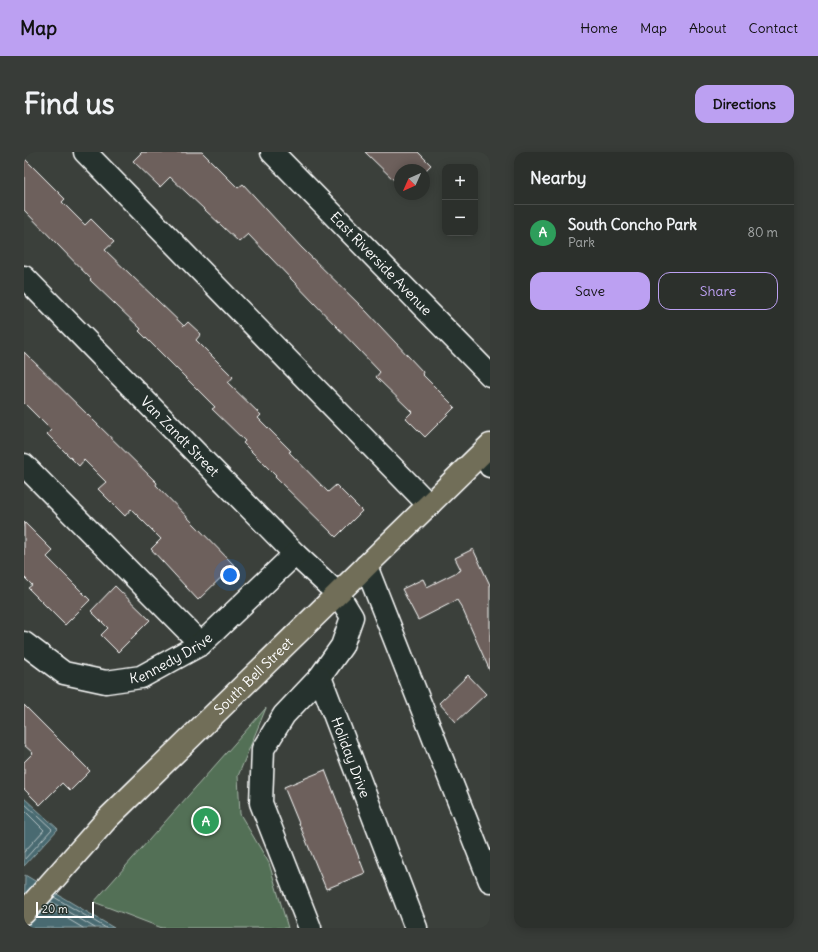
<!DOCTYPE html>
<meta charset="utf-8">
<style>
:root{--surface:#2c302c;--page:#383c38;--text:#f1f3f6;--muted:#a6a9a9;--line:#484b48;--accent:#bca0f2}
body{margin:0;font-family:Delius,sans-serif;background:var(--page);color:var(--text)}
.controls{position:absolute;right:12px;top:12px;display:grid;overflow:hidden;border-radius:8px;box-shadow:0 2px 10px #0003}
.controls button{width:36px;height:36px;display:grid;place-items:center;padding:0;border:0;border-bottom:1px solid var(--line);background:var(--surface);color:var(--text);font:20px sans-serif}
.compass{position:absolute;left:370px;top:12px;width:36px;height:36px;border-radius:50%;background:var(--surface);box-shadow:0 2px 10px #0003;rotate:225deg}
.scale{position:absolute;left:12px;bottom:10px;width:58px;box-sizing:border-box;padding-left:4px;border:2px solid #fff;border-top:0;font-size:11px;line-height:14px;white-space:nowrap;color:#fff;-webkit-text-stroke:3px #26332d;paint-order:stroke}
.you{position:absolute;left:206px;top:423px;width:14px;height:14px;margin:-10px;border:3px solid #fff;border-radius:50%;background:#1a73e8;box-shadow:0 0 0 6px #1a73e833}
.badge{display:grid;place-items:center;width:26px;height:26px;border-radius:50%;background:var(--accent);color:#fff;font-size:13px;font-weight:700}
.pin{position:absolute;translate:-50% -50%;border:2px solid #fff;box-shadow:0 1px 4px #0006}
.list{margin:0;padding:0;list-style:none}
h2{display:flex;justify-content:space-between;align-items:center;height:52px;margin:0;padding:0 16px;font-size:17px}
h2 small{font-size:13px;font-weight:400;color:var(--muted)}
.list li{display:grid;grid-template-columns:26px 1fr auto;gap:12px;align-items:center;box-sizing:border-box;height:56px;padding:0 16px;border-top:1px solid var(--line)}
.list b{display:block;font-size:15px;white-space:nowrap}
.list p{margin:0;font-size:13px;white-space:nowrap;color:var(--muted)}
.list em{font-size:13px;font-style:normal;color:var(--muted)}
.actions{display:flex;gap:8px;padding:12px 16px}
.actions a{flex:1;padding:9px 0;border:1px solid var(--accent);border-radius:12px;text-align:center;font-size:14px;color:var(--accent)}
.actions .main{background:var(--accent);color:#111}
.map{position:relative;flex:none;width:466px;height:776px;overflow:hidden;border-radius:12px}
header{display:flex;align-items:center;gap:24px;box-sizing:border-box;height:56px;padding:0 20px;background:var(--accent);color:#111}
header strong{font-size:19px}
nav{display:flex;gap:22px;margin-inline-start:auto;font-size:14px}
.intro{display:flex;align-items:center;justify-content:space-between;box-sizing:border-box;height:96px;padding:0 24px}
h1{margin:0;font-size:28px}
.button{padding:10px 18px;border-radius:12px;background:var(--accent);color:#111;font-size:14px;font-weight:700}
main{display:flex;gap:24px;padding:0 24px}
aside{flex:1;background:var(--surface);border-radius:12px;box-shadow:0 2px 10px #0003}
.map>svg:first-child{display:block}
.green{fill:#526f56;stroke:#a8b7aa}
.water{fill:#4a6b71;stroke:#92a6aa}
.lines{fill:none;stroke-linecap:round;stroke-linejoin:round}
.shore{stroke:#b7c4c6;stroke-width:1}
.building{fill:#6d605b;stroke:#fff}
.minor-casing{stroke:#fff;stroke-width:25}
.major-casing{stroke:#fff;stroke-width:25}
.minor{stroke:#26332d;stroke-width:22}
.major{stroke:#716e59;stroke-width:22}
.labels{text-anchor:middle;stroke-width:4;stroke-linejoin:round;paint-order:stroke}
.street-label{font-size:14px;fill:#fff;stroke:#26332d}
</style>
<header>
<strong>Map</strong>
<nav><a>Home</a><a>Map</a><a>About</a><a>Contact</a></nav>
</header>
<div class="intro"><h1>Find us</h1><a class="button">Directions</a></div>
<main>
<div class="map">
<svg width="466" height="776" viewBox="0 0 466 776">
<rect width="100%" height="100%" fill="#3b403b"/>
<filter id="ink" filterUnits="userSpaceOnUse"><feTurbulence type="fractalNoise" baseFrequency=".025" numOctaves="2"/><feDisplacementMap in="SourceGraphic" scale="8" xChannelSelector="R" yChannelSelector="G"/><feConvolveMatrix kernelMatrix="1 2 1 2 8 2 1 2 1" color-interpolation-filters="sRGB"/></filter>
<g filter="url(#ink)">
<path class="green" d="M242,556L214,624L216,662L245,711L264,776H138L70,750Z"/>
<path class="water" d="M0,646L34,677L0,714Z
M1,723L90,776H0Z"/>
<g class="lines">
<path class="shore" d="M0,651L28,677L0,708
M0,658L20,678L0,700
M30,745L82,776
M26,749L71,776
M22,754L59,776"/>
</g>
<path class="building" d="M118,0H178L214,36L219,32L277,95L342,159L399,220L398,222L431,255L401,285L382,266L388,260L352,225L356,220L224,82L215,90L146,25L136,35L109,9Z
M341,0H394L407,13L400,20V18H376V34Z
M0,6L41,47L38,50L61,73L67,67L90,90L81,98L160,174L164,170L177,182L172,188L209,225L204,231L237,263L234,266L267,299L265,300L304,340L312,333L338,359L312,385L251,325L252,324L219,291L221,289L188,257L191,255L115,179L117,177L66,128L67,127L0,58Z
M0,200L133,331L132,333L210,413L174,448L127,397L137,387L107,357L101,364L74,337L82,330L60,308L55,314L23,282L27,278L0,251Z
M0,370L29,399L23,405L66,448L41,473L4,436L8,433L0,425Z
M449,397L466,433V519L438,456L433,448L394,468L378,437L399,427L403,435L437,418L431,406Z
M91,434L126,468L94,500L77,483L84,476L67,459Z
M444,523L462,542L432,570L415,551Z
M0,553L66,619L46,639L38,631L16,653L0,637V610L9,601L0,593Z
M301,618L341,721L302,737L260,635Z"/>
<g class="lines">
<g class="minor-casing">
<g id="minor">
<path d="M61,0L405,353"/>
<path id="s1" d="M248,0L466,223"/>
<path id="s2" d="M0,125L271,402L314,442L328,465L318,494L296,525L392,776"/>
<path d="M460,299L466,314"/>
<path d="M0,313L177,492"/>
<path d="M342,414L466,729"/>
<path id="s3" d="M0,491L40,521L82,530L117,525L177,492L271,402"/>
<path d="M286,776L237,651L239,597L260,563L296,525"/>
</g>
</g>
<g class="major-casing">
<g id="major">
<path id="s4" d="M0,761L84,666L466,293"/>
</g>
</g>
<use href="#minor" class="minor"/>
<use href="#major" class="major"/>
</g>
</g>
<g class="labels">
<g class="street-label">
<text dy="5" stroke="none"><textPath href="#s1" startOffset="156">East Riverside Avenue</textPath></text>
<text dy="5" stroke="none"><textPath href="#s2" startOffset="223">Van Zandt Street</textPath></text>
<text dy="5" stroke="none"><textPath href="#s3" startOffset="163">Kennedy Drive</textPath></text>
<text dy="5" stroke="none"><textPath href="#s4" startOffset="330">South Bell Street</textPath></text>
<text dy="5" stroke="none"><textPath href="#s2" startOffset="628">Holiday Drive</textPath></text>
</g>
</g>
</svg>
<div class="controls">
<button>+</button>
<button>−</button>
</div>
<svg class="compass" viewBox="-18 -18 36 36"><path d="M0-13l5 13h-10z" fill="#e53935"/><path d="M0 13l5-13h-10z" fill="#a6a9a9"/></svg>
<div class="scale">20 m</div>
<div class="you"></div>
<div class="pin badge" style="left:182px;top:669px;background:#2e9e5b">A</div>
</div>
<aside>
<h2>Nearby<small></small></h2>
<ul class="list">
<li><span class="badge" style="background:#2e9e5b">A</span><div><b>South Concho Park</b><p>Park</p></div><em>80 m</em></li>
</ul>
<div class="actions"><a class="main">Save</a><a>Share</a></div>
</aside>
</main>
